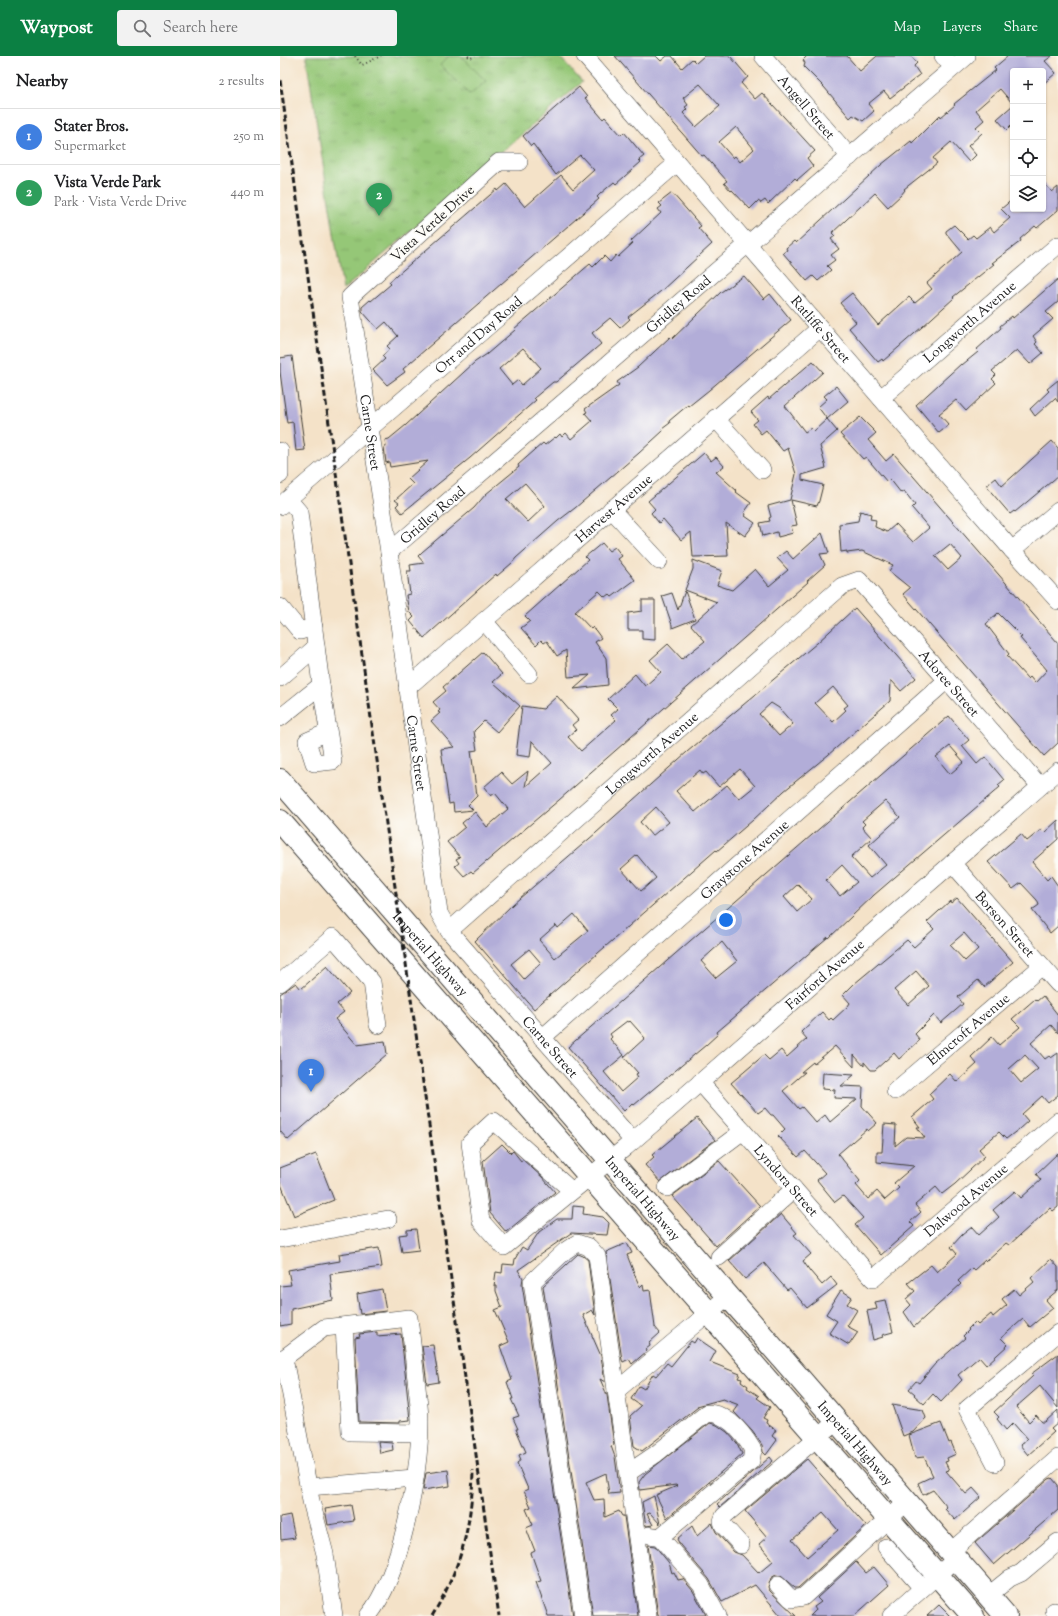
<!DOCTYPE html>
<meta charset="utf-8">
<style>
:root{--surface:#fff;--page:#f2f2f2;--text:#202124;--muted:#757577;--line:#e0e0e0;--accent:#0b8043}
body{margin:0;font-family:"Sorts Mill Goudy",serif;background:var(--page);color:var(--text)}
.controls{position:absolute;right:12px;top:12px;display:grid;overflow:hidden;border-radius:4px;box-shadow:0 1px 3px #0004}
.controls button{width:36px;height:36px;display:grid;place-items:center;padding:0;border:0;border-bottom:1px solid var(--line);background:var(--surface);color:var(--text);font:20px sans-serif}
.you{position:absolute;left:446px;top:864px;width:14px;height:14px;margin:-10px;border:3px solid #fff;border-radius:50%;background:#1a73e8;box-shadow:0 0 0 6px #1a73e833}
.badge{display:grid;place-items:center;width:26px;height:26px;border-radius:50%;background:var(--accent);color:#fff;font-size:13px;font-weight:700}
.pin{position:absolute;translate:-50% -33px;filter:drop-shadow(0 1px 2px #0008)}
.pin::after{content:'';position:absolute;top:21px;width:14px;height:12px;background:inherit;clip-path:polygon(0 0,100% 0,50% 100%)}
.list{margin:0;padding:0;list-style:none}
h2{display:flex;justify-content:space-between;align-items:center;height:52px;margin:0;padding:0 16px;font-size:17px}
h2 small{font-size:13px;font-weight:400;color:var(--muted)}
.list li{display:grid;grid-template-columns:26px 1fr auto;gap:12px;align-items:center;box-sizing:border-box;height:56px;padding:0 16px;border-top:1px solid var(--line)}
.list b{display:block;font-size:15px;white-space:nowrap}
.list p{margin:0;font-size:13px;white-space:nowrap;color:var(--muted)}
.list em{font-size:13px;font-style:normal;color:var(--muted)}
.icon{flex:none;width:22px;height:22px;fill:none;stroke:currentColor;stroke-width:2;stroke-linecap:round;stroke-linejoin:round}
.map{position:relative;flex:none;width:778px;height:1560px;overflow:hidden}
header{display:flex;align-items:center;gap:24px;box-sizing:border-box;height:56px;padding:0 20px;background:var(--accent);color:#fff}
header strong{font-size:19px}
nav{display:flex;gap:22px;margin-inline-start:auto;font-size:14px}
.search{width:280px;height:36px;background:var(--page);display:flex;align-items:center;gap:10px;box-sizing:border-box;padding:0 14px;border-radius:4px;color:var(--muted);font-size:15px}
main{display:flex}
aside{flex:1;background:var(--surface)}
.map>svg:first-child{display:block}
.grass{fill:url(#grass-tufts);stroke:#58724a}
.pitch{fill:#95c777;stroke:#58724a}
.building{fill:#b2add8;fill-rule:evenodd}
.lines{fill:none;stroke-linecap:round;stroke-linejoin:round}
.minor-casing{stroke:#3c3a36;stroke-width:18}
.major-casing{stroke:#3c3a36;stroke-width:24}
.path{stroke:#3c3a36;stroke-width:2;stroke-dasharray:1 3;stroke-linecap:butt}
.minor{stroke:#fff;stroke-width:17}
.major{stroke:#fff;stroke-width:22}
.rail{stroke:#1c1c1c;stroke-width:3;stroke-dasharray:6 3;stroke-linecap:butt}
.labels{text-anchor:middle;stroke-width:4;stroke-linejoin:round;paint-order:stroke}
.street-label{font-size:14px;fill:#1c1c1c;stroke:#fdfcf7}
</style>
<header>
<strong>Waypost</strong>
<div class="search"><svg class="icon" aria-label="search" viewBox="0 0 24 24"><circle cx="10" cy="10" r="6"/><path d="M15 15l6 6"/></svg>Search here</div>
<nav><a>Map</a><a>Layers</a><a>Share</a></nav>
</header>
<main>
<aside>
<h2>Nearby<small>2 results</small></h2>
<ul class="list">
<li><span class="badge" style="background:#3f7fe0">1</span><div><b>Stater Bros.</b><p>Supermarket</p></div><em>250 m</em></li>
<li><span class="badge" style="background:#2e9e5b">2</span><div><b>Vista Verde Park</b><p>Park · Vista Verde Drive</p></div><em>440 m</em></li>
</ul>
</aside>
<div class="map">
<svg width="778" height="1560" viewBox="0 0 778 1560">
<defs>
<pattern id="grass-tufts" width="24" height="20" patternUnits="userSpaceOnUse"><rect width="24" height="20" fill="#95c777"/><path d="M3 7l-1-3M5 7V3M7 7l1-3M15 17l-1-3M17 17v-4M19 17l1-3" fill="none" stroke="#80aa66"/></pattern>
</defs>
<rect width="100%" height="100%" fill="#fdfcf7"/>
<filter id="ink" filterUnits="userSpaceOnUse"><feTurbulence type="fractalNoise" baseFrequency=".025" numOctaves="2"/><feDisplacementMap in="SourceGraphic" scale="8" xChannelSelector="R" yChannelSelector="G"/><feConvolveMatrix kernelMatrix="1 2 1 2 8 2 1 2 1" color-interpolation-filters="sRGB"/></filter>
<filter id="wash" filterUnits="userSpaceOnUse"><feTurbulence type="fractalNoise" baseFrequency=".012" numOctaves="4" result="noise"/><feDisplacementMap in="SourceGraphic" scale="16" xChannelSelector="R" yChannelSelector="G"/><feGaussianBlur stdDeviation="0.9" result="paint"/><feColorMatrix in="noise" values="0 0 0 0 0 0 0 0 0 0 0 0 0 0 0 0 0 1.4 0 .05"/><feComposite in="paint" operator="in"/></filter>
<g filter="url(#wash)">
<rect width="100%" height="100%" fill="#f4e2c8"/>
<path class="grass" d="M26,0H279L302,26L63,234Z"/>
<path class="pitch" d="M169,0H181L206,25L190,39L160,9Z"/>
<g id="blocks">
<path class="building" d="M335,0H376L381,5L387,0H392L402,12L412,3L416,7L424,0H450L468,21L461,27L475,43L482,37L535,95L527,102L533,110L517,124L515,122L488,148L485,144L481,147L478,145L470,153L452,134L451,135L444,127L447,125L424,99L422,100ZM420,28L440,50L416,71L403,57L407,53L405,51L408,49L403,42ZM456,71L474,93L460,106L455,100L453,102L439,86Z
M527,0H567L580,15L597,0H631L637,7L634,10L640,19L610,42L604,35L588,48L594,55L583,65L573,59L570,62L544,31L524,11L525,7L523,4Z
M728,0H772L765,5L776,17L763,28V15H733V48L720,33L696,54L704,64L696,71L702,77L688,90L696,99L689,106L671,86L653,102L657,107L624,133L625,134L621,139L608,151L595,137L552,177L555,180L551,183L559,193L551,199L555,204L547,210L551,214L538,225L533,220L527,225L503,197L507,194L506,192L514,185L516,187L601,109L631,85L632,87L660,59L661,61L675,49L674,48L716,14L714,12Z
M299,31L307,41L305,42L323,63L325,61L341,79L344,76L364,100L359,104L361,106L336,128L334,126L320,138L317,141L319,143L123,313L125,316L107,329L93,314L105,303L102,300L110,293L107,290L118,280L106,266L98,273L82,255V251L90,244L91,245L111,228L109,226L217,133L218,135L226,128L245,151L281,119L293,133L314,114L300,99L276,119L253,88L251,90L243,80Z
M733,49V68L727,74L717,63Z
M763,126L772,136L778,131V154L757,172L755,170L740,183L741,185L712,207L714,208L673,241L674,242L642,271L603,305L602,303L598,306L569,272L576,266L560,247L572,237L598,269L629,241L635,247L652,233L647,227L682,196L666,177V175L674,169L688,183L693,179L696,182L710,171L714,176L730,162L721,153L733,143V153H763Z
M392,137L421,170L418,172L432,188L381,235L348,261L350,263L340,272L330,262L312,277L321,288L276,326H273L254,342L256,344L190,402L122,457L116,450L119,447L115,444L133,428L128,423L148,405L110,411L109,406L106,407L104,391H106L105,384L109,383L126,369L195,306L207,298L235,274L234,273L310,208L313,211L324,200L330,206L336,199L338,201L353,187L351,185L381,157L378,153L382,150L379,147ZM243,292L261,312L242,329L238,324L232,329L219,313Z
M464,220L484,243L490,238L511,264L429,334L409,350L408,349L389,365L390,367L382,373L383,375L359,397L295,452L278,465L236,502L232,507L217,520L216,518L144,582L130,565L134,561L129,556L126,539L130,538L127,515H131L130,509L144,507L138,500L142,496L194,452L206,438L239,411L238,409L263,387L265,389L275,381L276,382L280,378L282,381L286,377L291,383L312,365L305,357L307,356L305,353L339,329L337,326L358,311L390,281L392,283L441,236ZM245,427L265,450L248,466L226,443Z
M778,223V246L766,256L773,263L753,280L757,286L755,288L763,297L750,308L737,294L712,315L716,319L712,323L716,327L686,355L676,344L659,358L669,369L659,377L636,349L681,308L682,309L698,296L696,294L721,272L720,270L732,260L733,262Z
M12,300L25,394L16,395L13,366L7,367L0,316V302Z
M533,305L543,316L505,350L525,376L531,372L534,375L547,363L557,375L540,390L546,412L522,419V424L543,429L539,445L537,450L511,444L517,469L511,470L513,477L498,481L497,476L483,480L480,467L490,465L489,462L491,461L488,450L510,444L516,418L508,392L503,395L486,374L481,378L473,368L478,364L471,356L488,341L489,343Z
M778,324V346L775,342L755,360L750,353L769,335L767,333Z
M556,330L568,345L547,363L538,351L547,343L544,340Z
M580,361L596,377L588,384L606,405L614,398L778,587V687L764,700L623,538L630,532L609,515L613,509L582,495L567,497V495L561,496L559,468L578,465L580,455L591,458L590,463L596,464L595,471L607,476L616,468L633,486L649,472L632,452L635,449L624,435L621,437L610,423L607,426L586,401L583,403L560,378ZM670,488L682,502L668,514L655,500ZM718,557L742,581L740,582L767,614L755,627L750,621L748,623L727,600L729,598L706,568Z
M772,385L778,392V420L735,456L734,455L730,458L706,430L716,422L722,430Z
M424,397L431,405L436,401L444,410L436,416L457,435L456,436L471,447L464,457L466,458L465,460L475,467L465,480L446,467L448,500L413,501L411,476L401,484L383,463L379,467L371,457L375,453L368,445Z
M542,477L549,497L540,498L545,509L527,525L528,526L279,744L193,817L191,815L184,820L175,810L179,807L176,803L180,801L167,786L185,771L182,767L195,756L207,771L228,753L215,737L211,740L204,731L221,716L232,728L248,715L245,731L272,707L252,685L250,701L236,699L242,650L263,653L277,640L298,664L292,669L296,674L288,681L301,695L336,664L331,659L338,653L328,643L355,618L365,630L381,616L370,604L388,588L402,603L425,585L411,569L437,546L405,534L413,513V504L442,515L437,529L452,534L475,513L489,530L508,514L497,502L506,495L513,503Z
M322,487L329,495L335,491L342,500L338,503L355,524L332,541L329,538L325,541L319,535L295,556L311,573L313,571L321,582L315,586L326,602L328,629L294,633L310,619L288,621L286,594L277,600L267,585L264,587L261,584L256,589L241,572L250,565L245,560L308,504L305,501Z
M405,535L415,563L392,572V569L382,540L392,537L398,554Z
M362,544H375V584L362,583V574H348V557L362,555Z
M575,552L636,622L621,635L611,624L610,645L548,699L504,735L473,764L437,795L436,794L254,953L195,885L233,848L316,777L407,696L537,587ZM553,631L568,649L564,652L566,654L553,666L535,647ZM491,647L499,652L513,668L499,680L479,658ZM460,713L475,730L459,743L447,729L415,756L396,735L420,714L423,718L426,716L439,731ZM376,751L389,766L372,780L360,766ZM357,799L376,822L361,835L341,813ZM294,858L308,875L275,902L259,884L276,869L278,872ZM249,893L261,907L244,923L231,908Z
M203,596L222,618L213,626L240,650L217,676L204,665L194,675L197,694L191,695L197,740L188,749L193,754L174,756L173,747L169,748L161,693L174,691L151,665L160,657L158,656L160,654L153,646L166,635L163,631Z
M669,660L689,684L682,690L697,708L705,701L724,724L718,729L720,731L594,839L549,882L548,881L437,976L438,978L426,989L354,1049L352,1047L344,1055L288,991ZM670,690L684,706L670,718L656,701ZM605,745L620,761L589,789L606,809L590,822L571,801L592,782L582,771L585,768L582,765ZM562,809L577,826L560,840L546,824ZM518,828L532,843L517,856L504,841ZM442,886L457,905L436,922L421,905ZM347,965L349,966L350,965L365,982L344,1001L358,1017L356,1018L358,1021L341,1036L324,1016L344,999L330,983L332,981L330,978Z
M778,764V783L752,806L767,824L771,820L778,830V870L770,877L752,854L759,849L757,844L741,827L733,833L708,806L741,778L747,785L762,773L765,776Z
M677,842L733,906L704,931L698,924L678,941L683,948L661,967L654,959L635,978L640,984L619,1003L614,997L595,1014H591L584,1006V1010L574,999V1011L555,990L534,1008L533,1006L521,1016H525L503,1035L519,1053L522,1051L536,1067L545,1059L550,1066L577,1043L554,1042L555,1034L542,1033L543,1017L574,1019L561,1030L583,1031L582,1050L597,1067L588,1075L587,1073L558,1098L580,1125L576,1129L588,1143L597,1135L605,1144L619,1132L614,1127L634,1110L597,1106V1096H602L604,1068L616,1069L615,1090L626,1081L645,1082L637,1071H640L632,1061L653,1043L649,1038L670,1018L677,1026L697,1008L691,1001L712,981L719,989L740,971L732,963L755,943L757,945L763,940L778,959V977L771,969L751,987L765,1003L769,1000L771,1002L778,997V1039L768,1047L762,1040L742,1058L748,1065L739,1073L726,1083L719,1076L699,1093L705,1100L675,1128L662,1138L656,1131L635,1149L641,1156L630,1166L634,1170L601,1199L575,1169L583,1162L563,1140L555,1146L537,1124L545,1117L525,1095L518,1101L498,1080L505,1073L493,1059H491L485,1052L478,1057L451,1027L484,999L489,1004L501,994L507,1001L527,983L521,976L542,956L549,964L551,962L553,964L568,950L570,947L563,939L574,928L627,884L634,891L654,873L647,866L670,845L671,847ZM684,877L698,893L685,905L670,889ZM636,915L649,930L628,949L614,934ZM745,999L758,1013L741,1027L729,1013Z
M47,910L70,937L57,948L64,956L55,963L77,989L105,985L107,998L8,1084L0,1075V938L16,927L21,933Z
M417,1062L435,1084L380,1126L365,1109L374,1101L372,1099Z
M222,1088L231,1097L233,1095L241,1105L243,1104L262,1121L275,1136L226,1176L210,1157L203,1105Z
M778,1097V1151L773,1155L770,1152L729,1189L726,1187L706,1205L705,1204L694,1214L692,1212L678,1225L681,1228L634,1271L624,1256L631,1249L626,1243L635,1235L628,1227L651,1209L657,1216L677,1198L671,1191L682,1179L692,1171L699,1179L719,1161L713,1154L735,1135L741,1142L761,1124L756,1118Z
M36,1098L54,1144L14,1160L0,1126V1112Z
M439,1105L480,1150L436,1190L392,1140Z
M293,1150L304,1151L303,1158L323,1161L329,1167L327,1179L291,1177L238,1214L243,1222L242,1228L293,1560H268L256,1526L261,1525L251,1497L255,1495L246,1472L253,1469L246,1453L251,1451L244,1435L248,1433L237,1407L241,1404L239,1399L246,1396L236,1373H238L233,1362L239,1360L231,1343H233L227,1326L232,1324L220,1290L229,1286L215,1254L222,1251L216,1235V1230H214L216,1216L222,1217L223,1208L234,1209L235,1203L242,1191L247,1194L259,1176L277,1163H292Z
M501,1158L517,1177L514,1179L531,1198L523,1205L530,1215L542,1229L551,1221L557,1229L527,1252L510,1232L507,1234L484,1207L465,1223L449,1205Z
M136,1173L139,1194L122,1196L119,1179L127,1178V1174Z
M347,1187L352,1197L347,1199L356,1222L360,1231L363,1228L364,1235L370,1234L375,1271L380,1277L369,1287L370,1290L366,1293L367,1295L352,1308L349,1303L343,1306L342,1304L326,1196Z
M99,1192L102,1211L50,1218L53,1244L11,1253V1268L0,1270V1230L11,1229L8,1214L60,1205L59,1198Z
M298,1198L303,1200L308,1204L315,1259L312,1254L303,1259L321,1300L325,1326L320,1323L327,1339L334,1389L331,1390L335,1401L340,1437L329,1438L326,1417L306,1426L314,1444L324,1443L325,1461L339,1455L342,1460H344L358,1560H313L263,1230Z
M771,1203L778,1211V1234L766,1244L773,1252L750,1271L743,1263L721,1282L728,1289L706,1309L699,1301L678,1319L682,1324L661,1346L653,1338L644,1348L634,1339L635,1338L629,1333L636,1325L639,1327L655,1308L685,1282L683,1280L689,1274L688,1273L695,1266L698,1269L711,1258L713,1261L727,1249L722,1243L734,1233L739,1239L754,1226L751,1222Z
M102,1233L106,1255L80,1258L77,1238Z
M561,1234L572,1241L567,1248L577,1254L567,1270L578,1276L569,1289L549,1277L557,1265L546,1258Z
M605,1244L613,1276L602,1279L603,1281L593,1284L587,1255L597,1253L595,1246Z
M97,1276V1280L121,1278L130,1364L120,1365V1367L79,1366L75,1282L80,1281L79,1278Z
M417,1282L436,1295L430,1306L460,1318L458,1322L462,1323L461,1325L468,1330L467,1332L479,1340L477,1342L490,1351L483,1362L487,1364L486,1367L496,1374L492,1380L497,1384L486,1399L483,1396L482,1389L472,1375L454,1356L459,1349L443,1343L417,1350L418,1351L362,1395L354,1390L350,1360L361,1350L351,1343L359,1330L364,1333L373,1318L376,1320L387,1307L391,1310L411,1285L414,1287Z
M153,1289L159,1326L147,1328L142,1290Z
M778,1298V1352L760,1330L736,1351L749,1366L756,1359L762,1366H765L778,1354V1367L771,1373L774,1376L748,1399L740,1389L747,1383L733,1367L726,1374L717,1363L719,1361L714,1356L753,1320L751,1318Z
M612,1349L643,1354L646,1362L633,1376L623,1380Z
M430,1367L437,1369L447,1376L457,1387L462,1398L387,1462L376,1439L397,1430L396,1429L360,1434L359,1426L365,1418Z
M661,1367L669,1387L671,1386L676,1398L667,1402L668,1405L665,1406L669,1414L666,1415L686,1438L693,1432L701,1441L675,1464L665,1453L667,1451L653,1434L643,1439L638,1427L653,1420L644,1401L635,1402L629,1379Z
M98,1386L112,1387L113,1394L100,1397Z
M490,1401L493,1405L440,1451L437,1448Z
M527,1403L586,1470L518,1532H515L501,1520L496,1519L491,1522L488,1531L490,1535L516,1560H501L475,1529L442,1546L429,1523L400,1489L397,1483L412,1470L417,1480L432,1467L436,1476L454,1496L462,1499L479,1517L493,1505L479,1488L487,1481L465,1455ZM543,1457L558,1474L527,1501L512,1484Z
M168,1414L170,1430L143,1434L146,1417Z
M772,1422L778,1429V1454L714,1509L695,1487L769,1423Z
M374,1440L380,1468L370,1457L367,1458L373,1469L366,1470L362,1446Z
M71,1449L74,1465L48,1469L45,1453Z
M10,1459L15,1482L1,1484L0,1461Z
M368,1489L375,1490L389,1507L392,1517L394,1516L398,1524L403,1523L413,1535L426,1559L378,1560Z
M576,1506L586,1517L594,1511L609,1529L574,1560H530L536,1554L534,1551L541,1546L537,1542Z
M659,1549L670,1560H647Z"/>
</g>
</g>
<g filter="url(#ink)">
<use href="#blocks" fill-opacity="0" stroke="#3c3a36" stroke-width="1"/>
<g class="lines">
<g class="minor-casing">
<g id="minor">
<path id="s1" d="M305,0L732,494L778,545"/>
<path id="s2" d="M483,0L570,101"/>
<path d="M663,0L673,11"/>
<path id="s3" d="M239,106H219L70,241L109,496L159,857L169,875L353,1085"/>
<path id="s4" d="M601,342L778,189"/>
<path d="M435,362L482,414"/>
<path d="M0,395V419"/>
<path id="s5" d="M0,450L397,107"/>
<path d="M331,453L379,505"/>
<path d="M732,494L778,455"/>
<path id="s6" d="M109,496L687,0"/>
<path d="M0,551L20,575L34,571"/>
<path d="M204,565L249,618"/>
<path d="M0,622L36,591"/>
<path d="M41,629L53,705L34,707L27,685L48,676"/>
<path id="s7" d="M127,632L540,272"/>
<path d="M0,662L41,629L19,456L8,443"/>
<path id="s8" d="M672,807L778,928"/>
<path id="s9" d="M169,875L562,530L579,524L760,730"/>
<path d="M0,927L53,881L92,926L98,969"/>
<path id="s10" d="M262,982L667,624"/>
<path id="s11" d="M420,1026L593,1223L778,1065"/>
<path id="s12" d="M615,1035L762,910"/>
<path d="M387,1132L463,1075"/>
<path id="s13" d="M292,1135L214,1065L190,1087L201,1165L224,1191L346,1091L778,715"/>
<path d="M0,1183L108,1163"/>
<path d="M439,1201L514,1133"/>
<path d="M64,1270L70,1376L139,1377"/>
<path d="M0,1302H4L44,1272L129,1262C132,1285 134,1308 137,1331C138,1342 140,1354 140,1365C140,1416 121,1520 88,1560"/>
<path d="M4,1302L31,1445L45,1498L54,1560"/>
<path d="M336,1335L448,1240"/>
<path d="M715,1407L687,1353L778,1277"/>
<path d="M348,1417L376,1398L427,1357C448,1357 463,1377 473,1394L471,1405L380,1481"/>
<path d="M29,1431L134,1422"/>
<path d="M369,1479L380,1481L421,1529L438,1560"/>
<path d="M461,1489L443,1469L442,1465L444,1460L557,1365"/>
<path d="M606,1491L642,1532"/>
<path d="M670,1496L778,1402"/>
<path d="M498,1529L511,1543L523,1541L627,1446"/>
<path d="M709,1539L730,1522L741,1517L778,1486"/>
<path d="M774,1555L778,1560"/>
<path d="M303,1560L252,1226L285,1195L297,1187L309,1191L317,1200L368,1560"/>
<path d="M611,1560L676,1503"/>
</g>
</g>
<g class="major-casing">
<g id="major">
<path id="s14" d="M0,724L726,1560"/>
<path d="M0,765L693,1560"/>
</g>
</g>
<path class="path" d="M75,0L82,9L101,0
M188,0L191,2L195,0"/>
<use href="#minor" class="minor"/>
<use href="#major" class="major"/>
<path class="rail" d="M0,24L219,1560
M152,1560C181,1512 192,1470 193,1414"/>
</g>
</g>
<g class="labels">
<g class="street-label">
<text dy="5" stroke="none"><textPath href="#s2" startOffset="67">Angell Street</textPath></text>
<text transform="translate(152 167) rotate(-42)" y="5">Vista Verde Drive</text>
<text dy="5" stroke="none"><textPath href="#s6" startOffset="381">Gridley Road</textPath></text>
<text dy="5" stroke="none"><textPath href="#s4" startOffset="117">Longworth Avenue</textPath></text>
<text dy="5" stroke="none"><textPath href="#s1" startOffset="361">Ratliffe Street</textPath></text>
<text dy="5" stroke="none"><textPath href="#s5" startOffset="262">Orr and Day Road</textPath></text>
<text dy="5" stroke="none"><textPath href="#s3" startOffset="358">Carne Street</textPath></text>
<text dy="5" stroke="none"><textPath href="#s7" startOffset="274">Harvest Avenue</textPath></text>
<text dy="5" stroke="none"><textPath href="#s6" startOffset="57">Gridley Road</textPath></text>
<text dy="5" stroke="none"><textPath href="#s9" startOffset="678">Adoree Street</textPath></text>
<text dy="5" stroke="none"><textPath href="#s9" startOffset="270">Longworth Avenue</textPath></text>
<text dy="5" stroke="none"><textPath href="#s3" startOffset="682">Carne Street</textPath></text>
<text dy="5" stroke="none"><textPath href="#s10" startOffset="270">Graystone Avenue</textPath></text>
<text dy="5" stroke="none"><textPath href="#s8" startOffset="81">Borson Street</textPath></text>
<text dy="5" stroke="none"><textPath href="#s14" startOffset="230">Imperial Highway</textPath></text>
<text dy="5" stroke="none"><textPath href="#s13" startOffset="672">Fairford Avenue</textPath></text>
<text dy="5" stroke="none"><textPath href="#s12" startOffset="96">Elmcroft Avenue</textPath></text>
<text dy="5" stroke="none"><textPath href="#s3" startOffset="1018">Carne Street</textPath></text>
<text dy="5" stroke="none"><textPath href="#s11" startOffset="131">Lyndora Street</textPath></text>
<text dy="5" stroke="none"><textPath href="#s14" startOffset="554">Imperial Highway</textPath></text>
<text dy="5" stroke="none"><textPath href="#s11" startOffset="384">Dalwood Avenue</textPath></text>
<text dy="5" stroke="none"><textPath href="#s14" startOffset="878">Imperial Highway</textPath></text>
</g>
</g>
</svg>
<div class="controls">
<button>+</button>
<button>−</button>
<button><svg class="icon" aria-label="locate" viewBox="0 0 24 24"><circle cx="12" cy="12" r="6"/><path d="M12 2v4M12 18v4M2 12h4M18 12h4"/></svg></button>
<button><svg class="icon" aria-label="layers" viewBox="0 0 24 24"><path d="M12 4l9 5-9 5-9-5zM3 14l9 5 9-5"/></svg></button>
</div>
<div class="you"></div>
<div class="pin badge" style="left:31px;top:1036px;background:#3f7fe0">1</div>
<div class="pin badge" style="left:99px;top:160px;background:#2e9e5b">2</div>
</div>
</main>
